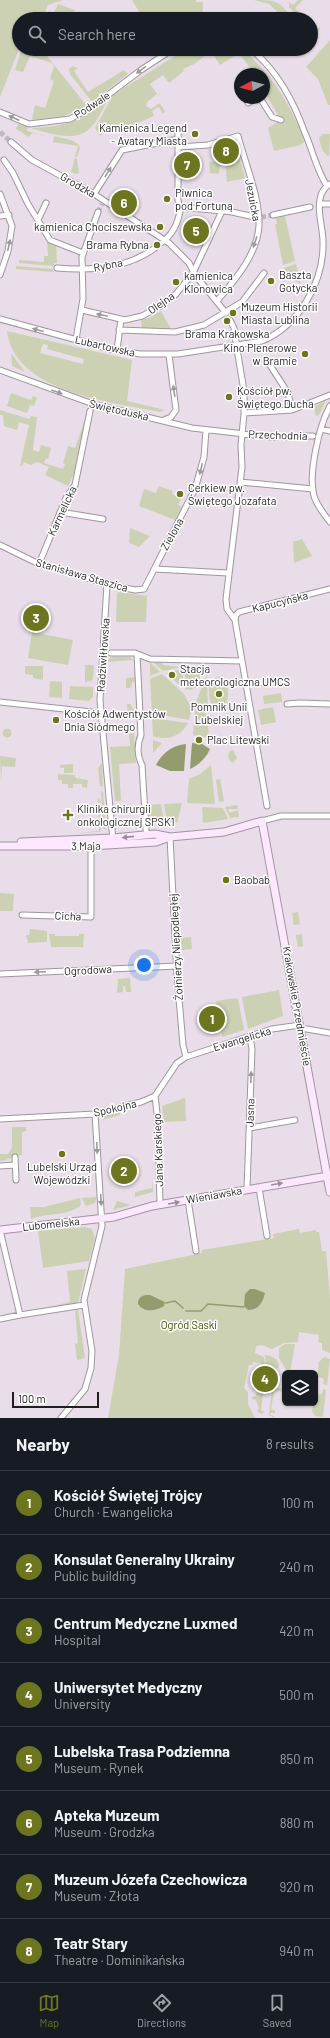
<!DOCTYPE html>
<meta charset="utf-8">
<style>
:root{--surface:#171b24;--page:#242831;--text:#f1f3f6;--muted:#9ea1a6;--line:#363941;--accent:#6d751e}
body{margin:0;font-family:Barlow,sans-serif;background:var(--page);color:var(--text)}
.controls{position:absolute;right:12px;bottom:12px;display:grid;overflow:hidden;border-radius:6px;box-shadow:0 1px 3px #0004}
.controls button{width:36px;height:36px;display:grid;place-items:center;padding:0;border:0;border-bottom:1px solid var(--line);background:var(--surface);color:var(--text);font:20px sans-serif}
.compass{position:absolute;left:234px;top:68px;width:36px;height:36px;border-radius:50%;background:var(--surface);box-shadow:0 1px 3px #0004;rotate:263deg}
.scale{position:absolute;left:12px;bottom:10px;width:87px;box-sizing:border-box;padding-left:4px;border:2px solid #211d21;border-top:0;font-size:11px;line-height:14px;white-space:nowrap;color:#211d21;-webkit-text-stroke:3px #fff;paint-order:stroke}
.you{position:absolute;left:144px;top:965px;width:14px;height:14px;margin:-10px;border:3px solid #fff;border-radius:50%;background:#1a73e8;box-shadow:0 0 0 6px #1a73e833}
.badge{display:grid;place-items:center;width:26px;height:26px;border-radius:50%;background:var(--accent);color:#fff;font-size:13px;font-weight:700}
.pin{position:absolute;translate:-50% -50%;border:2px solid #fff;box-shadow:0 1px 4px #0006}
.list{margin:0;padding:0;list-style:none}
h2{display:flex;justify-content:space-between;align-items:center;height:52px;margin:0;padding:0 16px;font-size:17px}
h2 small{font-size:13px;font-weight:400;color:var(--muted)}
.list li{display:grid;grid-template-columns:26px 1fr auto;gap:12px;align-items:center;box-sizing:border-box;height:64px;padding:0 16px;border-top:1px solid var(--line)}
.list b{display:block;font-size:15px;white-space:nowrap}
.list p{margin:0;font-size:13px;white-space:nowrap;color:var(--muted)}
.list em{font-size:13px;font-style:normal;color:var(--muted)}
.icon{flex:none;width:22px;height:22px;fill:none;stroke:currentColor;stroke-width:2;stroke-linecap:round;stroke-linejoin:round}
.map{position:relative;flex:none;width:330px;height:1418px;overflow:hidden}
.search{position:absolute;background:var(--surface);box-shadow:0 1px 3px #0004;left:12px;right:12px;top:12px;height:44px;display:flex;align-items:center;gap:10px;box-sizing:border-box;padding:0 14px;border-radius:22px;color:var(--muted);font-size:15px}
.sheet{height:564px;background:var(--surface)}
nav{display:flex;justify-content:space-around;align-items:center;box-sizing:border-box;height:56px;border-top:1px solid var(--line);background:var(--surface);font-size:11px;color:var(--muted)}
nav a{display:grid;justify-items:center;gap:2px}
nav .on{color:var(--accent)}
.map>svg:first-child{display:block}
.green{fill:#ccd1b4;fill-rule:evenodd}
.water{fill:#949b6f}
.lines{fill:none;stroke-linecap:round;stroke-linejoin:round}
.stream{stroke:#949b6f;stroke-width:1.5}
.street-tunnel{stroke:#c0b7c0;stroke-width:5;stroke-dasharray:5 2.5;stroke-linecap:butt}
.street-casing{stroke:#a095a0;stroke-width:7}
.secondary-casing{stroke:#a095a0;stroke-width:9}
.street{stroke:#fff;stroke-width:5}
.secondary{stroke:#fde7fe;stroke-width:7}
.oneway{fill:#9b999b}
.oneway2{fill:#9a8c9b}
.poi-dot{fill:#6d751e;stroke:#fff;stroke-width:1.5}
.labels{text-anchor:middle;stroke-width:3;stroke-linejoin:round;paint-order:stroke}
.street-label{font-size:11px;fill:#211d21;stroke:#fff}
.poi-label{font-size:11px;fill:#211d21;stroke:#fff;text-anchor:start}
.park-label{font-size:11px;fill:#464d00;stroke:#fff}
</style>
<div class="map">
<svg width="330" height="1418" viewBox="0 0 330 1418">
<rect width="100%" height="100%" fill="#e8dde8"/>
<path class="green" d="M0,0H63L48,5L42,19H19V49L0,97Z
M132,0H196V2H203L202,19H135L141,15Z
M254,0C278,0 278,1 294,19L284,18L269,4Z
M298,0H303L295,8L305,19H300L289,7V2L293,5Z
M58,4L75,10L71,19L54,12Z
M49,11L69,19H46Z
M313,22L320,29L311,39V23Z
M330,40V105H328L318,79L306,67Z
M186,49L243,50C266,70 282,91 295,119C299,126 303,133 304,142L300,145L274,151L268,128L281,120L267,96H264V74H252L253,72L239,53L220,65L211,51L194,64L183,69L184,71L169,83L163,75L150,84L157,94L147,102L146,106L151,109L160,103L165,112L163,114L159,107L152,111L154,116L133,125V128L119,132V126L101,130L102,135L100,136L95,128L113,95Z
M21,51L47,56L87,106L64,116L32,120L35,105L45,108L54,81L50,79L54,66L52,63L30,56L23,72L15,70Z
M73,66L78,68L74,71L88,92L124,70L128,74L92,102L70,74L69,69Z
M109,98C103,108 97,123 88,130C74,142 49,133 33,129L32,128C70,126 79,121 109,98Z
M18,124L28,127L27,131L46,136L32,133L29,137L16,129Z
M323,134H330L329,156C323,154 320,145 319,138Z
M54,136L71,140L78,144L80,148L77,157H75L78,146L53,142Z
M239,156L245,178L227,182L225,158Z
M75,158L77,159L79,173L77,174L71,172Z
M220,161L219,174L210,173L209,162Z
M285,216L295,261L283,265L275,224H277L276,218Z
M47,242L56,245L57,263H54V266L19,263V260L44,262V256H48Z
M296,264L301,284L286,276L284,268Z
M16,266L52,269L54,272L16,269Z
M161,311L172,331L142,330L141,319L149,318Z
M7,331L132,360L127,401L165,410L160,412C111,402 14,392 7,331ZM43,344L48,345L47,349L84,359L83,364L40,353Z
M11,353L25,372L12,366Z
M11,393L31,400L33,396L37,398L34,406L30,405L27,413L7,406Z
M326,400L319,415L316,416L314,407Z
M0,410L29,419L31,416L37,417L33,450L39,452L41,445L51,448L48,459L46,458L44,463L63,469L65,464L63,463L68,446L75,448L85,419L74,474L68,486L45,475L49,467L37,462L31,465L24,462L22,466H20L29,425L19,422L17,430L4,426L3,415H0Z
M159,486L173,491L172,494L181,499L178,505L182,507L175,520L139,506L144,489L156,493Z
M130,528L150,536L139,547L129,543Z
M302,539L312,556L294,563L293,542Z
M119,592L147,596L146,622H116L117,593Z
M32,632L73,640L68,665L28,658Z
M111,657H130L134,660L106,662Z
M150,662L160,672L150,676Z
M162,662L163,665L181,667L163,671L154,663Z
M85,665H94L93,679L91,681L85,682Z
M25,666H43V680L33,678V675L25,674Z
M185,669L202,672L197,686L191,690L185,689Z
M178,670H183V688L166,673Z
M162,674L184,694L190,706L192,708L189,720L152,713L150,679Z
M207,675L208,712L196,702Z
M136,677V681L132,683L130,688H126V678Z
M217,677L224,680C230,689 230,702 221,709C206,708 205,683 217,677Z
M50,681L62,682V698L49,697Z
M70,686L93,687V697L89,701L69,699Z
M281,693L282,702L264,704L263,696Z
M127,704H130L134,710L138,711V717H128Z
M196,705L208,716V719L194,720Z
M273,707L276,722L261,725L258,710Z
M152,716L166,720L188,723C180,737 167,741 153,736Z
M208,722L209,738L193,735L194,723Z
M2.5 733a4.5 4.5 0 1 1 9 0a4.5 4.5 0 1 1-9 0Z
M134,733L136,763L119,764L121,801H115L110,747L130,746L129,734Z
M153,740L162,743L153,753Z
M233,750L237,758L233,763C228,761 227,755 230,751Z
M0,756L16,758L15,767L2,766L1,782Z
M102,763L103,786L100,787L98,768Z
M73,764V773H64V768H60V765Z
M211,765L215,804L187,803L189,779L200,774Z
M58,774L74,775L76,778L88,780L87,788L82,787V784H73V788H68V784H62V780H58Z
M220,779L224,801L219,802L216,780Z
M101,791L103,792L106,830L103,828Z
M98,797L100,800L101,830L99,832L78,833L99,831Z
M182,803L177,823L167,822L164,804Z
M161,804L164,822L152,824V816H147V805Z
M237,805L238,809H228L229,813L238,810L239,817L230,818L225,807Z
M202,807L223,808L228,819L203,823Z
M0,893L14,894L13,911H0Z
M298,912L300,924L294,925L292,913Z
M30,929L47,931V942L28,943L26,935H29Z
M49,934H55V936H79V934H84L83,947H51Z
M302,934L303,946L298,947L296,935Z
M191,937L192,949L182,950L181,938Z
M130,978L131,992H126L125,986H123V992L117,993L118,979Z
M279,990L283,1016L248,1029L242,997Z
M236,998L238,999L244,1030L222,1037L216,1001Z
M299,1050H301L321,1152L319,1153Z
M185,1098L186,1121L164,1122L162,1106Z
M120,1111V1115L102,1120L105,1115Z
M12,1127H26V1131L22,1132V1155C14,1155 8,1161 0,1161V1154H8L12,1147Z
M152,1180L153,1192L135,1197V1192L152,1188Z
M97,1197L95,1203L86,1206L82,1198Z
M80,1198L81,1204L79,1208L78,1207C67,1216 45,1213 31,1219L30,1207H44Z
M117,1201L131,1205L113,1210Z
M84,1227L92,1229L95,1238L89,1261L43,1268L38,1231Z
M299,1229L300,1233L316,1230V1232H319L322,1251H326L330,1298V1353L322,1350V1343L318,1342L319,1335L299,1332L298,1342L284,1343L272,1349L262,1345L256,1346L255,1353L264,1357L265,1366L261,1367V1363L253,1362L252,1365H249L244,1388L248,1392V1404L255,1418H108L119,1355L125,1269L202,1253V1250L274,1238L273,1234Z
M86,1269L78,1303L57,1308V1305L70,1302L67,1271Z
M78,1310L85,1358L77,1360L75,1344L78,1343L75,1311Z
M285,1344H295L290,1373H288L279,1358V1348Z
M265,1355C272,1356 280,1359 279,1367L276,1369L266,1367Z
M324,1357L330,1359L327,1385L323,1384L324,1379L317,1376L319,1362Z
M258,1385L285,1389V1392L274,1391L271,1410H275V1413H271L270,1415L274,1416V1418L269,1415L272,1390L263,1389L267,1394L263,1395L261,1410L265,1412L261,1414L257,1411L259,1408L256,1400L252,1399V1397L256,1396Z
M323,1389L326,1390L323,1417L315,1416L312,1411L315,1395L322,1394Z"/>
<path class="water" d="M192,743L202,744L210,749C206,758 200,764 190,769Z
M186,744L184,771H170L156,765C162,753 173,745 186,744Z
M250,1289H255L265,1293C263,1302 259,1310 248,1310L244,1306L245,1294Z
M150,1295L165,1302L164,1306C156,1311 144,1313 138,1304C138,1296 143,1295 150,1295Z"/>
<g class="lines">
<path class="stream" d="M166,1303L175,1301L183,1308
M186,1311H201L208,1304L244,1307"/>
<path class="street-tunnel" d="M0,132L11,142
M98,212L102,204
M261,217L273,215"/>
<g class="street-casing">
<path id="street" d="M251,49C278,72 293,100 305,133C313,151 316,169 327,186
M260,98L272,117L281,120
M248,103L256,98
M0,112L29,124L70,119L92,107L141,70L173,49
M11,142L32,160L94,194L169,243L189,263L195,275L226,313
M179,147L208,145L238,136C245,163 260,198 259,226C257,255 235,280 217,301
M4,160L13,173L28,204L50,240L83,253
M0,194L12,226L8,251L0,275
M94,194L122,150L178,139
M320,204H330
M181,207L232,212L259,218
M273,215L310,207
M0,216L9,215
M38,220L46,203
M159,244C173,236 178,223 181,207L179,206L178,200V132
M57,268C90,271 128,268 155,248
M82,310L125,320L142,316L161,306L176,294L193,273L222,211
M0,319L110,349L140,354H178L262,341C300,325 324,281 323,242C323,228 317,212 320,199C321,193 325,187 330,184
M230,320L233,326
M234,328L236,342
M119,330L175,332L204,325L242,302L264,273
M76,339L83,299L82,257L98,212
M237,349L244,391V414L241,445L242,467L226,599L227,609L235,620L267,806
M117,350L121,319
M268,362L288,393L292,410
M0,370L93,404L192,428L272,437L313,436
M330,406C319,426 308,474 314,496C317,506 324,514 330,522
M244,413L292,410L330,395
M164,420L171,417L176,410L169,355
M321,429L330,431
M240,482L313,489
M60,512L103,519
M0,545L39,564L107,584L135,590L144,589L195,489L204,457L206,430
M39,564L66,498L75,485L90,411
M155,569L228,573
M107,584L100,700L113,840
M235,620L236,615L239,612L330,589
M111,653H135L150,659L242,661
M137,654L141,735C137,744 137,756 142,765L146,830
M0,702L101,713
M287,704L299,703L330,704
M262,821L281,816H330
M170,837L177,975L183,1045L186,1057
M22,915L91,917V846
M0,974L177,966
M301,1028L330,1033
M155,1096L158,1122L160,1205
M0,1119L95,1114L141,1102L155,1096L177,1063L186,1057L272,1029L300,1025
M250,1128L295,1120
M15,1157L16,1180
M0,1166L15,1165
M259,1188L267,1236
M247,1189L252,1049L250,1037
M188,1200L196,1251
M0,1230L20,1315L84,1305
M0,1319L20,1315
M61,1418L85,1389L91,1368L92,1351L84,1300L102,1226L95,1114"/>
</g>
<g class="secondary-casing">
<path id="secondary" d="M21,842L113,838L155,834L170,837
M0,846H91L156,842L170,837L224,832L262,821L330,1192
M0,1230L114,1217L152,1206L328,1176"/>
</g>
<use href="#street" class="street"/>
<use href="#secondary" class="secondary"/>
</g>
<defs><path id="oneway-solid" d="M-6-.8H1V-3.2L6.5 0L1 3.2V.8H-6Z"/></defs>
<g class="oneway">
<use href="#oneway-solid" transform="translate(141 70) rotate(144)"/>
<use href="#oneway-solid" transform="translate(14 118) rotate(-155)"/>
<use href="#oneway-solid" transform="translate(108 172) rotate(-58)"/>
<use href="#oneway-solid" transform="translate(255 242) rotate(109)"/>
<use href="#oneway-solid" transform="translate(9 245) rotate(-77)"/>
<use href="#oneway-solid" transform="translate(102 315) rotate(-168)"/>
<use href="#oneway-solid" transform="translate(38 330) rotate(-165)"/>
<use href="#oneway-solid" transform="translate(174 391) rotate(-98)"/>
<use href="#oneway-solid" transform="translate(57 392) rotate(20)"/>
<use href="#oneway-solid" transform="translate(201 469) rotate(103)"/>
<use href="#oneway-solid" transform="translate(40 972) rotate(177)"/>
<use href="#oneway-solid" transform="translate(251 1077) rotate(-88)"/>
<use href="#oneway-solid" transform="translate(97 1148) rotate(88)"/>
<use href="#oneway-solid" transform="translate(101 1200) rotate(87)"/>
</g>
<g class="oneway2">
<use href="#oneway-solid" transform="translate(128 837) rotate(174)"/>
<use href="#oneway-solid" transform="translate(277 1184) rotate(-10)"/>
<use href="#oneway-solid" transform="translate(174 1203) rotate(-10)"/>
</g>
<g class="poi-dot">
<circle cx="195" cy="134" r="4"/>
<circle cx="167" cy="199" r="4"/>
<circle cx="160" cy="227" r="4"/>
<circle cx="157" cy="245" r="4"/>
<circle cx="271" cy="281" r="4"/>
<circle cx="176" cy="282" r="4"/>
<circle cx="233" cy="313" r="4"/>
<circle cx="227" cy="321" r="4"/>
<circle cx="305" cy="354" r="4"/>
<circle cx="229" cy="397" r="4"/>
<circle cx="180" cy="494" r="4"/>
<circle cx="172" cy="675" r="4"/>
<circle cx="219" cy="694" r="4"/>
<circle cx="56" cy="720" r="4"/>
<circle cx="199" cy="740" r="4"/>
<path d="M66 809h4v4h4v4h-4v4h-4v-4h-4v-4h4z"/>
<circle cx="226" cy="880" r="4"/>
<circle cx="62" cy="1154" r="4"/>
</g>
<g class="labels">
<g class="street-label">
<text transform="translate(92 105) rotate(-33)" y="4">Podwale</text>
<text transform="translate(78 185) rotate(30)" y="4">Grodzka</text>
<text transform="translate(253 200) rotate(79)" y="4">Jezuicka</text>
<text transform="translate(108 265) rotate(-11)" y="4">Rybna</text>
<text transform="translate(161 303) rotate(-35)" y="4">Olejna</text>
<text transform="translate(105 346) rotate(13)" y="4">Lubartowska</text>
<text transform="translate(119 410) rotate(13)" y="4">Świętoduska</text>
<text transform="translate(278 435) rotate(2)" y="4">Przechodnia</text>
<text transform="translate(62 511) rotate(-65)" y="4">Karmelicka</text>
<text transform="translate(172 534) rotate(-61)" y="4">Zielona</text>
<text transform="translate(82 575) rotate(16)" y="4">Stanisława Staszica</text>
<text transform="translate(280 602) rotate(-14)" y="4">Kapucyńska</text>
<text transform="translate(103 655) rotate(-86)" y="4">Radziwiłłowska</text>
<text transform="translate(86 846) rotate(-1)" y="4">3 Maja</text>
<text transform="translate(68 916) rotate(2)" y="4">Cicha</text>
<text transform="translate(176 947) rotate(-93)" y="4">Żołnierzy Niepodległej</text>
<text transform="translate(88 970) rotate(-3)" y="4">Ogrodowa</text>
<text transform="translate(297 1006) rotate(80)" y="4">Krakowskie Przedmieście</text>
<text transform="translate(242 1039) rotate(-17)" y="4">Ewangelicka</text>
<text transform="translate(115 1108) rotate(-13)" y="4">Spokojna</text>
<text transform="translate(250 1113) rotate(-88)" y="4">Jasna</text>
<text transform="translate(158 1150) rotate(-92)" y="4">Jana Karskiego</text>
<text transform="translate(214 1195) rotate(-10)" y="4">Wieniawska</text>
<text transform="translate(51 1224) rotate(-6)" y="4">Lubomelska</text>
</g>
<g class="poi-label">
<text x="187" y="132" text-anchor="end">Kamienica Legend<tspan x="187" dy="13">- Avatary Miasta</tspan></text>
<text x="175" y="197">Piwnica<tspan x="175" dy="13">pod Fortuną</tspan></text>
<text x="152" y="231" text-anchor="end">kamienica Chociszewska</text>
<text x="149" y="249" text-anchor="end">Brama Rybna</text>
<text x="279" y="279">Baszta<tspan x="279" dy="13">Gotycka</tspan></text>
<text x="184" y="280">kamienica<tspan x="184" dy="13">Klonowica</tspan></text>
<text x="241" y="311">Muzeum Historii<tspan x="241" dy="13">Miasta Lublina</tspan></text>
<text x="227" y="338" text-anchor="middle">Brama Krakowska</text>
<text x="297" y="352" text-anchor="end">Kino Plenerowe<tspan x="297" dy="13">w Bramie</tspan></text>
<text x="237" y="395">Kościół pw.<tspan x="237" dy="13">Świętego Ducha</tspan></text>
<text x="188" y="492">Cerkiew pw.<tspan x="188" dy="13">Świętego Jozafata</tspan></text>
<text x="180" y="673">Stacja<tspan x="180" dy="13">meteorologiczna UMCS</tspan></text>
<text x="219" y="711" text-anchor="middle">Pomnik Unii<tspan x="219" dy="13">Lubelskiej</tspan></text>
<text x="64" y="718">Kościół Adwentystów<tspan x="64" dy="13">Dnia Siódmego</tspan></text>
<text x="207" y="744">Plac Litewski</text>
<text x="77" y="813">Klinika chirurgii<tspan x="77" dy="13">onkologicznej SPSK1</tspan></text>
<text x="234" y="884">Baobab</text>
<text x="62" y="1171" text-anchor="middle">Lubelski Urząd<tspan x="62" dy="13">Wojewódzki</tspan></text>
</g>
<g class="park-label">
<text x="189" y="1329">Ogród Saski</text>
</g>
</g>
</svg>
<div class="controls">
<button><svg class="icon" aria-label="layers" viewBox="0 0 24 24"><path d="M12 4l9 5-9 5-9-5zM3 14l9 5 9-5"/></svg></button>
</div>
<svg class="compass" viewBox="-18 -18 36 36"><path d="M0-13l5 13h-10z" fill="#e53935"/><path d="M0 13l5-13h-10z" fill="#9ea1a6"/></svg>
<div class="scale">100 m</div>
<div class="you"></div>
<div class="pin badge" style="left:212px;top:1019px">1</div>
<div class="pin badge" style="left:124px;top:1171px">2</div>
<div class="pin badge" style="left:36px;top:618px">3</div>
<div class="pin badge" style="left:265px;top:1379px">4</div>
<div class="pin badge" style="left:196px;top:231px">5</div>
<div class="pin badge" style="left:124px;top:203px">6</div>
<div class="pin badge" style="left:187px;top:165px">7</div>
<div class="pin badge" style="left:226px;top:151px">8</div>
<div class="search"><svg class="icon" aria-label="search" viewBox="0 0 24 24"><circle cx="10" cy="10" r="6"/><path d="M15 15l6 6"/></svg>Search here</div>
</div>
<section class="sheet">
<h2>Nearby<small>8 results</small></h2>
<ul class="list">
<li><span class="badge">1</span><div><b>Kościół Świętej Trójcy</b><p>Church · Ewangelicka</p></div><em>100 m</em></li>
<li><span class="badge">2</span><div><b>Konsulat Generalny Ukrainy</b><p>Public building</p></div><em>240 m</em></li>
<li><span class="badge">3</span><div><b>Centrum Medyczne Luxmed</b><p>Hospital</p></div><em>420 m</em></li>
<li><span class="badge">4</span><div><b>Uniwersytet Medyczny</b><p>University</p></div><em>500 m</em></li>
<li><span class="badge">5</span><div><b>Lubelska Trasa Podziemna</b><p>Museum · Rynek</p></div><em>850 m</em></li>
<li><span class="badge">6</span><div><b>Apteka Muzeum</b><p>Museum · Grodzka</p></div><em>880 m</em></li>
<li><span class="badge">7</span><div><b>Muzeum Józefa Czechowicza</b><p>Museum · Złota</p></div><em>920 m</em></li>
<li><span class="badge">8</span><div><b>Teatr Stary</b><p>Theatre · Dominikańska</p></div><em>940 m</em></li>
</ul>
</section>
<nav>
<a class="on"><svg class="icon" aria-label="map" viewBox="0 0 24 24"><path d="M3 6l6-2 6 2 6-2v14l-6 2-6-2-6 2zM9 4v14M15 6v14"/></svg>Map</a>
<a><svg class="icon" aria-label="directions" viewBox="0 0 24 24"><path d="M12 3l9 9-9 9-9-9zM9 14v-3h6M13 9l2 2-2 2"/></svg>Directions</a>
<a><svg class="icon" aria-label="saved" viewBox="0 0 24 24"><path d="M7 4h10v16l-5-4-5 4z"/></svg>Saved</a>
</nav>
